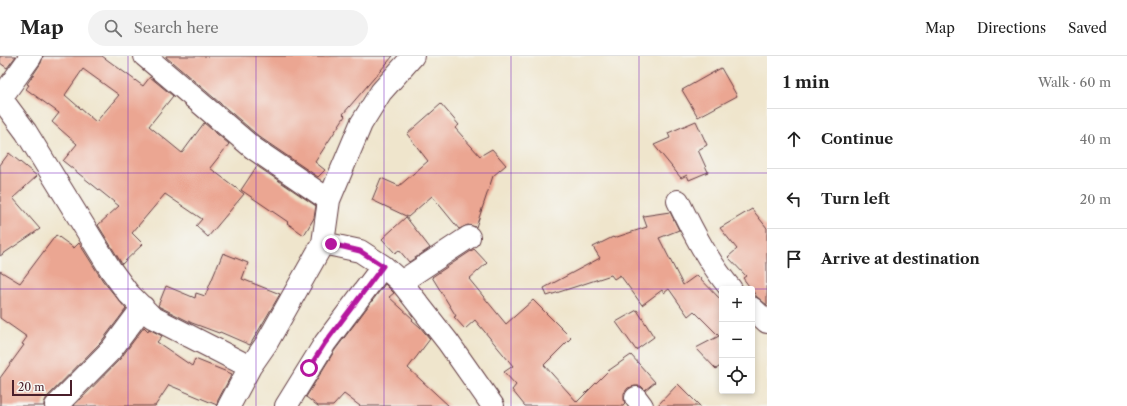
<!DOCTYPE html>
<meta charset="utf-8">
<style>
:root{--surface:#fff;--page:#f2f2f2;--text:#222;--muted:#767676;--line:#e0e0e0}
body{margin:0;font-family:"Libre Caslon Text",serif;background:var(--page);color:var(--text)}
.controls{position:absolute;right:12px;bottom:12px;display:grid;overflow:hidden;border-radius:4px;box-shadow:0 2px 6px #0003}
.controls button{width:36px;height:36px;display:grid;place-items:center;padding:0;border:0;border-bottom:1px solid var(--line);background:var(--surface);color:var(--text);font:20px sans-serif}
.scale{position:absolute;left:12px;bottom:10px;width:60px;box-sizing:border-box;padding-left:4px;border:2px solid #4a1f2b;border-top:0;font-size:11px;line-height:14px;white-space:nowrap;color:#4a1f2b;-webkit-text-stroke:3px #f6f6f2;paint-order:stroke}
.stop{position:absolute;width:12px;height:12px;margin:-9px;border:3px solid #b5179e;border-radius:50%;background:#fff}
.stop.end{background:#b5179e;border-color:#fff;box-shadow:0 1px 4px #0008}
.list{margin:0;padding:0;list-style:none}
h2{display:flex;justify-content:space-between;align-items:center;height:52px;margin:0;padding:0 16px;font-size:17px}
h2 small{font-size:13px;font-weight:400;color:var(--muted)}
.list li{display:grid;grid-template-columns:26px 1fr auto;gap:12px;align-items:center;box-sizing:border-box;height:60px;padding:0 16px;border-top:1px solid var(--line)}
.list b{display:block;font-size:15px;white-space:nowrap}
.list em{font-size:13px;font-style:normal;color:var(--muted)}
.icon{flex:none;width:22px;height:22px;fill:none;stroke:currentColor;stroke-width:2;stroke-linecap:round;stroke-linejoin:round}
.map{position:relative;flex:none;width:767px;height:350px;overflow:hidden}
header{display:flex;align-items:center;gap:24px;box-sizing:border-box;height:56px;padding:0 20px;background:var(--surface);border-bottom:1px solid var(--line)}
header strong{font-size:19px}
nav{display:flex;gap:22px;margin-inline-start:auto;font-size:14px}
.search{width:280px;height:36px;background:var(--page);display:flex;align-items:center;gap:10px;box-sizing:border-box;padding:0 14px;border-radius:22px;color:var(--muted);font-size:15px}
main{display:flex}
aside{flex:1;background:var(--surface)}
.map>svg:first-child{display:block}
.building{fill:#eba692;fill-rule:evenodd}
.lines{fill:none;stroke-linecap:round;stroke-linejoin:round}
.minor-casing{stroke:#633d43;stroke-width:24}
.minor{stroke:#fff;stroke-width:22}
.route{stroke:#b5179e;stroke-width:5}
.grid{fill:none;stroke:#7b2cbf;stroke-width:1;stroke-opacity:0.55}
</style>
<header>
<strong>Map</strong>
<div class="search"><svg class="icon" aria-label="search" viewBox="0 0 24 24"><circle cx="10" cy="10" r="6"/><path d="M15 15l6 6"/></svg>Search here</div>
<nav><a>Map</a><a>Directions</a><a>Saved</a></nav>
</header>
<main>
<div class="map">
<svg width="767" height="350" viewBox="0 0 767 350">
<rect width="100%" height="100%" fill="#f6f6f2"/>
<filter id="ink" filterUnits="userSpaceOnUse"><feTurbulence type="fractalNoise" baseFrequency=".025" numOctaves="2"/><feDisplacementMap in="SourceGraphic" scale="8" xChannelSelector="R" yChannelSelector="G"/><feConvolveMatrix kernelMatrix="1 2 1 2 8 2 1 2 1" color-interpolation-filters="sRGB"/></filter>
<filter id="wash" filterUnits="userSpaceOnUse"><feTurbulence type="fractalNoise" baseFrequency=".012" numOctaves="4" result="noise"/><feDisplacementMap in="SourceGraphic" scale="16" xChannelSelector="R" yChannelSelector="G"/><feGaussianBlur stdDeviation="0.9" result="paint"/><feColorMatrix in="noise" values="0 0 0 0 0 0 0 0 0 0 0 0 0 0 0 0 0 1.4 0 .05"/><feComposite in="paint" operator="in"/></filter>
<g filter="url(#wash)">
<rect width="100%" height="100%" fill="#efe5cc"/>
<g id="blocks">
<path class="building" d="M0,0H16L7,12L0,7Z
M43,0H102L143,30L150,21L173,40L149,70L182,97L204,67L229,88L210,112L244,138L208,181L196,170L202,163L165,138L132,177L143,188L122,208L98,169L119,150L63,105L77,88L52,66L59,57L26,33L29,29L27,28L41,7ZM83,13L119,39L96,66L65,39Z
M166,0H393L343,58L345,60L315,106L325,114L318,121L261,82L166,1Z
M721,12L737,40L698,61L682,34Z
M441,48L459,69L455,72L480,100L492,93L506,109L493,120L476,171L468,169L459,173L432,140L408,161L372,144L381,122L399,130L428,105L407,78Z
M696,65L707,89L698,94L708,116L689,124L687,119L681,122L654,89L670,82L668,77Z
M9,97L37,120L13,142L40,173L0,200V109Z
M257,110L316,150L314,162L304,179L287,167L288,166L241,134Z
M752,153L767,172V249L757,241L743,222L746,220L728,201L737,193L720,172Z
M670,156L679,174L659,182L683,229L697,219L722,245V309L716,313L696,292L719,280L694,255L688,260L669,233L664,237L662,234L642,249L620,219L614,223L611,219L547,240L544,232L600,202L593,191L613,181L614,182L647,171L643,160Z
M406,161L430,192L409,206L399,194L395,197L382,183Z
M56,179L74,192L79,187L103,225L126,253L101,286L47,341L44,347V350H0V322L24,289L22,288L27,281L0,262V215L20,227Z
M474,193L487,207L469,223L506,268L533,244L571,282L544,309L577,346L608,315L631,299L655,326L645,334L641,330H635L628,332L624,337V343L625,348L623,350H525L512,334L516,329L504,316L513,310L475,264L465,273L454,261L456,260L432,221Z
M223,197L248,207L242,223L280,238L250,289L220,276L219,277L192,267L158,250L166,230L195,242L196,237L205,240Z
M385,228L394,237L389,241L413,263L412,264L420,271L430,283L408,312L449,350H360L344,338L333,350H318L306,341L335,294Z
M637,254L654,281L636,294L616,266Z
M144,271L148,275L149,273L162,280L157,286L192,310L195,303L232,318L218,344L217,349L169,329L155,350H74L120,303Z
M678,328L700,350H657Z"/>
</g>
</g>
<g filter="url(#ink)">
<use href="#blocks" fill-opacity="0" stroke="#633d43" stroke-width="1"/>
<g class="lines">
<g class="minor-casing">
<path id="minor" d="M145,0L253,92L329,144
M0,41L26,76L111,214L128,237L152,261L250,311
M1,42L31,0
M678,145C693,176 709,207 731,233
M323,187L360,195L383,210L401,226L448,286L493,350
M401,226L469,181
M752,252L767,266
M636,342L642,350
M56,350L111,294L143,251
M229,350L250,311L266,288L323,187L329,144L361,68L381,36L413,0
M286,350L325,287L383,210"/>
</g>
<use href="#minor" class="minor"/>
</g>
</g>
<g class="lines" filter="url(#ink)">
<path class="route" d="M309,312L325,287L383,210L360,195L331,188"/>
</g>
<path class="grid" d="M128,0V350M256,0V350M384,0V350M511,0V350M639,0V350M0,117H767M0,233H722M752,233H767"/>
</svg>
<div class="controls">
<button>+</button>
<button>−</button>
<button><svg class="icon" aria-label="locate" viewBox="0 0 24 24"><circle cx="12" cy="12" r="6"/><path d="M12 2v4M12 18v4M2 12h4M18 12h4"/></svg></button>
</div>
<div class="scale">20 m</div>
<div class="stop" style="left:309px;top:312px"></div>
<div class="stop end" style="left:331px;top:188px"></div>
</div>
<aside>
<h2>1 min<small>Walk · 60 m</small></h2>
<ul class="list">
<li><svg class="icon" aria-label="ahead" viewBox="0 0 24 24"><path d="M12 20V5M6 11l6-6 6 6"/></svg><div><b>Continue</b></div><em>40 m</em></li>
<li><svg class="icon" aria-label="left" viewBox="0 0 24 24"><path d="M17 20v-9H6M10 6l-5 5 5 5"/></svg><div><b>Turn left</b></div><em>20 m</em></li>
<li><svg class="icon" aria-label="arrive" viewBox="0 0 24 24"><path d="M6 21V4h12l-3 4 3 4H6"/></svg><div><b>Arrive at destination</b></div></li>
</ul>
</aside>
</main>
